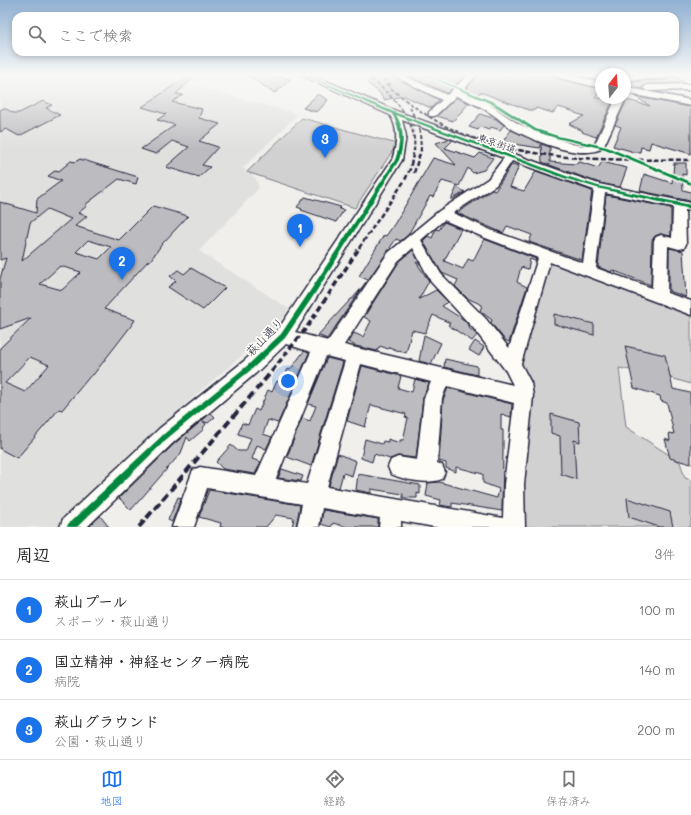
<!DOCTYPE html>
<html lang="ja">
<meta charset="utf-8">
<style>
:root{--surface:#fff;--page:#f6f6f6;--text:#222;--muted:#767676;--line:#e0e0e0;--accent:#1a73e8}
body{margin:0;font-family:Mali,"Klee One",sans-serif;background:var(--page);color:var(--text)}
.compass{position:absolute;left:595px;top:68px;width:36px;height:36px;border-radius:50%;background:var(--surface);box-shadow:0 2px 6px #0003;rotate:17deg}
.you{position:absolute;left:288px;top:381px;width:14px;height:14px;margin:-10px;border:3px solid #fff;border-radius:50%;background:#1a73e8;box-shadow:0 0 0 6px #1a73e833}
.badge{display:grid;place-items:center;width:26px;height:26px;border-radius:50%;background:var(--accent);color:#fff;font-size:13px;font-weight:700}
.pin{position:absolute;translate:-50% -33px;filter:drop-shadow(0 1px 2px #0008)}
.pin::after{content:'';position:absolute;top:21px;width:14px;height:12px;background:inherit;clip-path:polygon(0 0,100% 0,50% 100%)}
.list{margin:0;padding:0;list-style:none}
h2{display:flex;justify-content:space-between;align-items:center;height:52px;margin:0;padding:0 16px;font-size:17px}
h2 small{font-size:13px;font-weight:400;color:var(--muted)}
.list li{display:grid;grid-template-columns:26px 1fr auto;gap:12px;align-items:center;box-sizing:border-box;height:60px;padding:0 16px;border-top:1px solid var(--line)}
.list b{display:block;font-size:15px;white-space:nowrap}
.list p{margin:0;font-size:13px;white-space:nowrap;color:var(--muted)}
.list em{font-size:13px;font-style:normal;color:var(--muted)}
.icon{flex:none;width:22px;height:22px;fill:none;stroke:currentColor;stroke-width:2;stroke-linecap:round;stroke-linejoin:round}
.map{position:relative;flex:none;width:691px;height:527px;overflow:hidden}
.search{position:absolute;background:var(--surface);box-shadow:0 2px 6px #0003;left:12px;right:12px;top:12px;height:44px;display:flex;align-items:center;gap:10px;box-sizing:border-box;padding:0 14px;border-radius:12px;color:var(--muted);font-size:15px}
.sheet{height:232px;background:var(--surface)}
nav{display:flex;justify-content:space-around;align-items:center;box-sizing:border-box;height:56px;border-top:1px solid var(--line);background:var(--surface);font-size:11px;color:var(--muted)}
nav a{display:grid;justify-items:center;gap:2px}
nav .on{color:var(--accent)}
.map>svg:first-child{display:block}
.built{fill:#e0e0df}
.green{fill:#d2d1d1;stroke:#7a7a86}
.building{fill:#bcbcc0;stroke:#22223b;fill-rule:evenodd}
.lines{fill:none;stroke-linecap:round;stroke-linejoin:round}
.minor-casing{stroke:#22223b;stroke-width:3}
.minor{fill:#fdfcf7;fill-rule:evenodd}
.rail-far3{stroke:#22223b;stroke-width:2;stroke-dasharray:4 2;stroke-linecap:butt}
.rail-far2{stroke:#22223b;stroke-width:2.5;stroke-dasharray:5 2.5;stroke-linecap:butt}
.rail-far1{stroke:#22223b;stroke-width:3.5;stroke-dasharray:6 3.5;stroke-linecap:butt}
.rail{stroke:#22223b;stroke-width:4;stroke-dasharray:8 4;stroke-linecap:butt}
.cycleway-casing{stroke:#fdfcf7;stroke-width:3}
.cycleway{fill:#00873e;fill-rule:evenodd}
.labels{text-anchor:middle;stroke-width:3.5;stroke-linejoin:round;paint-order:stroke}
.far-street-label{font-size:10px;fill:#22223b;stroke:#fdfcf7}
.street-label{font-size:12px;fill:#22223b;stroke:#fdfcf7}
</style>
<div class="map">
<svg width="691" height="527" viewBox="0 0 691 527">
<rect width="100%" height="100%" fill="#f0efec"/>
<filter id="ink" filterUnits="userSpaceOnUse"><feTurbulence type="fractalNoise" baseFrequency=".025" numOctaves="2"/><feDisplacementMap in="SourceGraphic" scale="8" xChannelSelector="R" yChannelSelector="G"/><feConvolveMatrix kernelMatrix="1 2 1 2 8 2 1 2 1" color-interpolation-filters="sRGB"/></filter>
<g filter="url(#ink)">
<path class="built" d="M14,75H155L298,114L243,168L256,179L259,188L199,251L289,309L279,324L198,393L119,465L58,527H0V82Z"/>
<path class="green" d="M302,118L397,144L355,208L247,172Z
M550,260L691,312V384L664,376L619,368L626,427L680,462L685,478L691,480V527H523L516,360Z"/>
<path class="building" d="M189,75L192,79L176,94L183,95L172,102L202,109L199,118L220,124L199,141L218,147L202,165L210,167L199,177L166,167L189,147L172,141L156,154L141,149L175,125L157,120L166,114L142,107Z
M247,75H263L291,79L275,93Z
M367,75H391L439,100L431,108L404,96L384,100L379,92L367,83L372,79Z
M410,75H466L447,93L409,76Z
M478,75H554L556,78L601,89L595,98H614L596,137L582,132L583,131L569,124L584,116L575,113V112L558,107L553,113L536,108L535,110H529L480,92L476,97L464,91Z
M671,76H676L684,83L647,84L642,89L625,85V82L666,80Z
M318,94L328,100L317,112L303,108Z
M636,97L691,107V154L651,142L649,149L641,147L640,152H631V151L613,146L621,127L615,125L627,100L650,106Z
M456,98L469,103L453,121L437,116Z
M43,101L52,105L46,108L60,115L19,136L6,129L0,132V110L4,108L14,113H19Z
M480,114L496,119L504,125L500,130L491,127L489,130L480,127L478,130L469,127Z
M511,130L540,143V148L513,144L503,141Z
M449,139L453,140L445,148L475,158L480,153L493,158L484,170L473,173L468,168L459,186L442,181L433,197L430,196L408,235L401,241L396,239L368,280L359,276L384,235L386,236L395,223L433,158L456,165L436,143Z
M541,144L550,147V162L575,164L580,162L598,168L602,162L627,168L620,187L599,183L542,162Z
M80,159L138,177L136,184L119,179L85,205L87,206L78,213L87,216L75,226L119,240L153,206L188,216L162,244L150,261H148L104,309L135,320L131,326L93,375H91L62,410L59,409L17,458L0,449V348L31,318L0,329V279L6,258L0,260V202L36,213L37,199L61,181L48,176L56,170L59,171L71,161L75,162ZM47,209L71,219L22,261L30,223ZM88,240L111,247L99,259L76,252ZM60,266L81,272L62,290L40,284ZM30,357L49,365L25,392L5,383Z
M674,163H686V175L682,174L683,190L691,192V201L640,191L644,174L672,183Z
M512,164L519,166L510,187L524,191L536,171L592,191L582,260L529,242L532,235L507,226L503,233L457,213L492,190L495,191Z
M457,187L465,192L451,200Z
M606,195L671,208V236L660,234L655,236L652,240L651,285L612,270L611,272L598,267Z
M305,197L341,207L339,209L344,210L336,222L301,210L302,209L297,207Z
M444,222L461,229L444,261L463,269L468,259L473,261L484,239L536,259L535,261L530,259L528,269L521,267L517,282L527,287L509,342L505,340L491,323L492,320L480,311L482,305L467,298L455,286L458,280L442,273L423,241L428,236L432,238L436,229L439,230Z
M669,248L683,251L686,297L669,291Z
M413,250L420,264L416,262L429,281L419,299L436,290L448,302L442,306L464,320L470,327L469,328L477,335L472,341L448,325L450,323L433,315L425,333L412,330L406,353L399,350V351L389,347L388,349L380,346L377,351L356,346L348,342L354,333L363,337L371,321L364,317L399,262Z
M191,268L225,288L203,310L168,287L176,281L170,276L178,270L184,274Z
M366,282L327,339L318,335L351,299H352L359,291Z
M554,314L594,324V335L554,324Z
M424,335L441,343L431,364L419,361Z
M475,341L484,347L479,356L469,350Z
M625,346L665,355L673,389L690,393L691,464L670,458L665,439L670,441L669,433L674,434L667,403L661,401L660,396L634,388Z
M304,351L309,353L278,423L268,420L263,434L272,437L266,449L257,445L252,459L261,462L255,474L223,469L216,462L231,445L238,451H246L251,438L238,434L242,423L248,425L255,409L259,411L268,390L272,392L277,381L282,382L288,369L290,370Z
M327,358L343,362L311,466L287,457L302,418L310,421L316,406L308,404Z
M445,359L477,366V375L444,367Z
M362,366L401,376L398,388L412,392L415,379L429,383L423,398L416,458L398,456L390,459L374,454L372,462L361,458L365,439L382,444L383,441L388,442V439L400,443V440H403L408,418L405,417L406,414L371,405L365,427L347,421Z
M448,388L512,404L511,417L501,414V430H503V452L502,511L452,503V507L440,505L441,500L426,496L428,483L439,482L497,498L499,489L483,483V474L456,467V472L446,468V463L439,461L443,400Z
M211,413L215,417L208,423L202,421L206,424L203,428L204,429L190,441L187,437L181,453L131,510L119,498L173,445Z
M551,414L579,422L580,442L574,440L576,479L561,474L560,436L551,433Z
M338,454L356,461L352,476L343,473L339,488L329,486Z
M282,469L303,476L301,481L278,478Z
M358,474L420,485V494L417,493V498H403V494L371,489V493L356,490Z
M209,490L300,505L296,527H292L294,518L276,515L266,527H220L221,523L199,517Z
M178,497L181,498L172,522L168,520Z
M627,498L670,512L673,527H659L629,517Z
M323,510L378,519V527H347L333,523L331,527L321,524Z
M100,516L109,527H89Z"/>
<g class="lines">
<g class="minor-casing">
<path id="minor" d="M301,75H312L396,111L569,174L599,184L691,203V211L685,210L686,244L684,248L679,249L668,246L667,293L691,301V315L550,262L521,364L531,383L533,396L524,484L525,527H435L401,521V527H379L380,518L322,508L319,527H297L302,504L207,488L194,527H172L193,470L200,467L256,476L311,352L286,344L256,373L174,442L87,527H60L63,519L160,428L244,361L277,331L392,160C397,145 399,129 390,115ZM402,120L504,158L488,179L439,211L388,253L328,341L295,332L402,160L406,136ZM512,161L594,190L583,263L493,231L453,213L496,185ZM605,193L673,207L672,238L661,235L656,237L654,240L652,288L596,268ZM444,220L483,237L538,258L509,348L486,319L441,274L421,240ZM413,248L431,282L474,329L506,371L513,385L344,345L398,261ZM326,356L345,361L307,484L276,479ZM361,364L431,382L424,398L417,460L398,457L391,460L388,467L391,474C404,480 429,485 442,479L445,472L442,465L437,463L442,398L447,386L514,403L504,484L503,518L327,487Z
M392,75H402L447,95L468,75H477L461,92L489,104L517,123L537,133L572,144L584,146L595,144L616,98H626L603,148C580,161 533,140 512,129C504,125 499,118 492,114C481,106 468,101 456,96L435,116H429V112L442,100Z
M555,75H569L601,82V88L556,77Z
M625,75H670L666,78L625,80Z
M691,84V90L647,91L643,88L647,85Z
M625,87L691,100V106L625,93Z"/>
</g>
<use href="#minor" class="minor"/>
<path class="rail-far3" d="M367,75C390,95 418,117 414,151
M379,75L392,86
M386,84C432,124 464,139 523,151
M410,107L420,131L421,151"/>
<path class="rail-far2" d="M519,150C575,162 634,159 691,160
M414,173L421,150
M359,248L405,180L410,169L414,150"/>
<path class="rail-far1" d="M272,371L307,327L360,247"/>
<path class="rail" d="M139,527L273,370"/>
<g class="cycleway-casing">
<path id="cycleway" d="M304,75H307L394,112L566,176L598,186L691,205V209L597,188L564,178L396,115C405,129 404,145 399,160L314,295L285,338L252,369L169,437L77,527H67L68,524L165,433L248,365L281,334L310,291L395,160C401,144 401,128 392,114Z
M425,75H428L494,102L536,129L558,136L607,147L691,182V185L605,149L556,138L534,131L492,104Z"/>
</g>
<use href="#cycleway" class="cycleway"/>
</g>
</g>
<linearGradient id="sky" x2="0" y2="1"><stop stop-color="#8fb0d2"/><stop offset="0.5" stop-color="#f8f8f6"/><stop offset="1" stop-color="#f8f8f6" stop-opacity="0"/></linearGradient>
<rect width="691" height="149" fill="url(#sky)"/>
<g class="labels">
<g class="far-street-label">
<text transform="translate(497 143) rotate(19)" y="4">東京街道</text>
</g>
<g class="street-label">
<text transform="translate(265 337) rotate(-46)" y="4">萩山通り</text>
</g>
</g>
</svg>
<svg class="compass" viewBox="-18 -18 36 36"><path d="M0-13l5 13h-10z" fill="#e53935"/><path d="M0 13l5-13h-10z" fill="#767676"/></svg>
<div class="you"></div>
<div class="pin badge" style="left:300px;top:247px">1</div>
<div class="pin badge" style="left:122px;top:280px">2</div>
<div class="pin badge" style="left:325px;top:158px">3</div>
<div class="search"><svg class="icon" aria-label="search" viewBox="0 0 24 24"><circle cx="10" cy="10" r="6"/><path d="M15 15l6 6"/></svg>ここで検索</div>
</div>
<section class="sheet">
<h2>周辺<small>3件</small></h2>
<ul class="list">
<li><span class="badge">1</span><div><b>萩山プール</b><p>スポーツ · 萩山通り</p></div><em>100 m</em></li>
<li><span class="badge">2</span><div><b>国立精神・神経センター病院</b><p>病院</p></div><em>140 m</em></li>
<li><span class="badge">3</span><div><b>萩山グラウンド</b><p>公園 · 萩山通り</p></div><em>200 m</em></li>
</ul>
</section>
<nav>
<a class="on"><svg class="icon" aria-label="map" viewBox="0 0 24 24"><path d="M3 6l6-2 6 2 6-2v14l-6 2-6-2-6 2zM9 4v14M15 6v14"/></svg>地図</a>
<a><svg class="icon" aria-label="directions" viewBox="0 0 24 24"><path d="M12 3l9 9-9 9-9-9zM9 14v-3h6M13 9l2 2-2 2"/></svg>経路</a>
<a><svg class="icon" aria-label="saved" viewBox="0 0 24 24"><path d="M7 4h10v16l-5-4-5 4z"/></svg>保存済み</a>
</nav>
